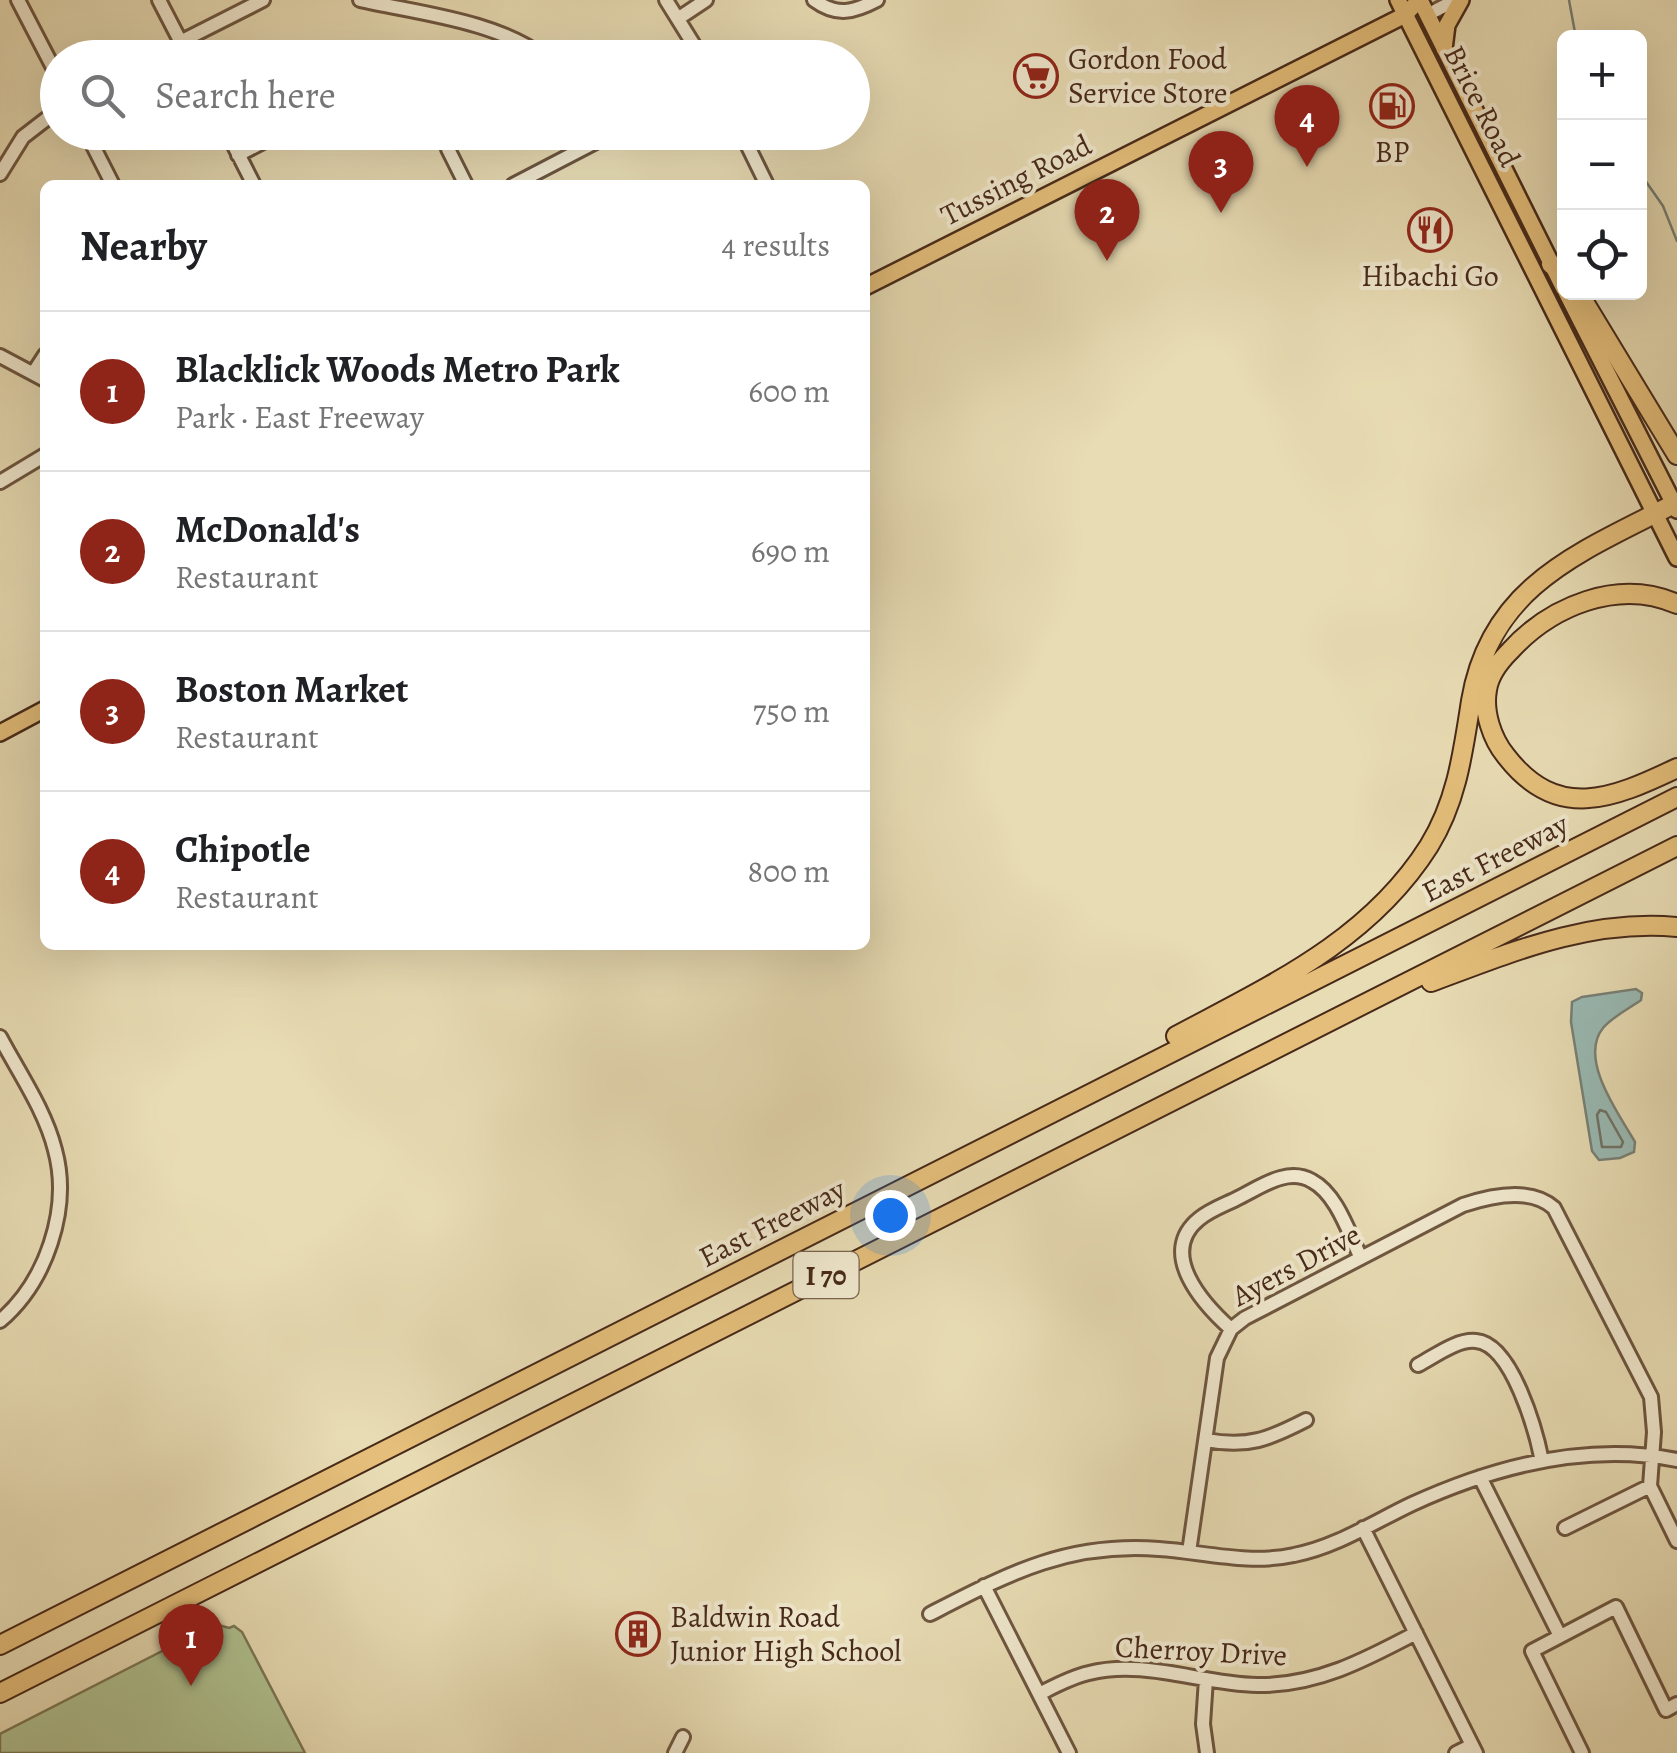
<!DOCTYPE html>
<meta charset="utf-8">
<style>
:root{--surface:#fff;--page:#f6f6f6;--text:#202124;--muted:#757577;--line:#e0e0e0;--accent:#8f2418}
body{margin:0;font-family:Alegreya,serif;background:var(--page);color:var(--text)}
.controls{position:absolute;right:30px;top:30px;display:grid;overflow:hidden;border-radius:15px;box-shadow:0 10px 40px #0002}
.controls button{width:90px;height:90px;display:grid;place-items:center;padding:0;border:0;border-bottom:2px solid var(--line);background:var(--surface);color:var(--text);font:50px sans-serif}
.you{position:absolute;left:890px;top:1215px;width:35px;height:35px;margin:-25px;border:8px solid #fff;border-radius:50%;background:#1a73e8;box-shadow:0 0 0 15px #1a73e833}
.badge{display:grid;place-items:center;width:65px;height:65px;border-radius:50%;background:var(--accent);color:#fff;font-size:32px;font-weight:700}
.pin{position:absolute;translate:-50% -82px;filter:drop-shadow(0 2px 5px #0008)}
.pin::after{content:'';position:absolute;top:52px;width:35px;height:30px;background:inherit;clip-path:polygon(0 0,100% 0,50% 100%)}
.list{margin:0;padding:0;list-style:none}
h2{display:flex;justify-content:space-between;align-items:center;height:130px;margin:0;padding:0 40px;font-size:42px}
h2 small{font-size:32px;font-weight:400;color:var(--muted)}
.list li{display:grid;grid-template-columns:65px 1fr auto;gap:30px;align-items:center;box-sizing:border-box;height:160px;padding:0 40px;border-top:2px solid var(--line)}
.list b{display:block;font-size:38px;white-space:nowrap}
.list p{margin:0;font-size:32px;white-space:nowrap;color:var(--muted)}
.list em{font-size:32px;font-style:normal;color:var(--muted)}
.icon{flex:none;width:55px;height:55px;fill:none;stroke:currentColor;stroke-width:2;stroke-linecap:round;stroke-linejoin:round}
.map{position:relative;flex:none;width:1677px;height:1753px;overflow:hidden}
.search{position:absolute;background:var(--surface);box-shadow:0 10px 40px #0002;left:40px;top:40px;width:830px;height:110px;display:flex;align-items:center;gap:25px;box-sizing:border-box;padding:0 35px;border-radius:55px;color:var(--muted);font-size:38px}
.panel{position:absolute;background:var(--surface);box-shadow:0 10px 40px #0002;left:40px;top:180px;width:830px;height:770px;border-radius:15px}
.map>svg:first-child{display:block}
.green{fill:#b0c291;stroke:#7b7655;stroke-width:2.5}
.water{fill:#99bab4;stroke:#788076;stroke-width:2.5}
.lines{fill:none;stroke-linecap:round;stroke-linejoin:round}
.shore{stroke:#707266;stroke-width:2.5}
.stream{stroke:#788076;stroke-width:2.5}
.minor-casing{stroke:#6e5640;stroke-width:18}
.major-casing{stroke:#462919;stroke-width:20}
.highway-casing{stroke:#462919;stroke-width:22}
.minor{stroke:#f0e8ce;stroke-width:12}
.major{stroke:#e4be7a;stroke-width:15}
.highway{stroke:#e4be7a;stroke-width:18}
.labels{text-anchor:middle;stroke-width:8;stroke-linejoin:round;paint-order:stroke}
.shield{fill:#f0e8ce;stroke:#79624f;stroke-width:2.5}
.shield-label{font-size:28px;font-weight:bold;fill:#462919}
.poi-label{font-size:30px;fill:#462919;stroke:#f0e8ce;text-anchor:start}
.street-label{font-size:30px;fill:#462919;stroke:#f0e8ce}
</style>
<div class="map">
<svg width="1677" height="1753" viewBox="0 0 1677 1753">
<rect width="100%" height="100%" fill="#e8dcb4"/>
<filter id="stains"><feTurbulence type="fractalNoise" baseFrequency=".002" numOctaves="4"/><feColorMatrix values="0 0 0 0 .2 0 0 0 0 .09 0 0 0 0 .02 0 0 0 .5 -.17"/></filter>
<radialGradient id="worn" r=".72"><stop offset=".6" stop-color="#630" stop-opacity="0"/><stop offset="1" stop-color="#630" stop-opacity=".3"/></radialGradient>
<path class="green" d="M215,1624L229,1628L234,1626L242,1632L305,1753H0V1734Z"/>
<path class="water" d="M1636,989L1642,993L1641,1000C1630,1008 1612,1017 1603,1028C1578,1059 1619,1114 1635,1142L1634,1152L1620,1158L1599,1160L1592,1151L1571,1022L1572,1002L1582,997Z"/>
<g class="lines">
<path class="shore" d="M1600,1110L1606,1112L1623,1142L1621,1147H1602L1597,1115Z"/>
<path class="stream" d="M1569,0L1576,38
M1640,173L1663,206L1677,241"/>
<g class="minor-casing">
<path id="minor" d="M18,0L58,77
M159,0L189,58
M360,0C417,13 498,21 545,58
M666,0L702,58
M814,0C837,17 854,12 877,0
M1427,15L1456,0
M679,18L706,0
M180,42L263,0
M86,132L113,185
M227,132L254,185
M741,132L767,185
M448,149L466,185
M238,155L282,132
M0,174L23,137L58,110
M513,185L615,132
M0,356L45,380
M34,372L45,355
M0,482L45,455
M0,1037C19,1073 45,1110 55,1150C71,1209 46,1282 0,1321
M1231,1329C1203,1304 1157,1253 1199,1219C1211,1209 1227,1204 1240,1197C1262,1186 1288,1167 1312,1181C1337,1194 1349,1234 1361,1258
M1418,1365C1435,1356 1457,1339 1476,1341C1512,1344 1536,1431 1542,1461
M1206,1440C1248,1448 1269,1439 1306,1420
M1480,1477L1560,1636
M1363,1528L1476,1753
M1565,1528L1650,1486
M1189,1552L1217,1358L1231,1329L1245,1318L1463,1205C1490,1196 1531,1187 1554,1208L1651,1397L1654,1432L1650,1486L1677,1541
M984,1586L1069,1753
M930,1614C1008,1574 1067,1542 1159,1549C1204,1552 1249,1565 1294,1555C1336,1547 1374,1522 1412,1504C1495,1466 1586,1442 1677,1460
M1206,1679L1203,1724L1207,1753
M1039,1694C1055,1686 1071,1677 1089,1673C1144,1659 1201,1684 1257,1685C1316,1686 1365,1660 1416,1633
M675,1753L683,1737
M1456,1753L1472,1745
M1582,1753L1532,1651L1616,1607L1666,1710L1677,1704"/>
</g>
<g class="major-casing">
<path id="major" d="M1398,0L1677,558
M1420,0L1564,289
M1444,49L1447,25L1461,0
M865,287L1405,15L1419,0
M1566,292L1677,510
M0,733L45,709"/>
</g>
<g class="highway-casing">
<path id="highway" d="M1551,264L1564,273
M1578,292L1677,455
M1677,604C1618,578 1551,606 1510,651C1500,661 1489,676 1487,690C1483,712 1492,739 1506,756C1557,822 1612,799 1677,768
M1431,982C1512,952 1589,919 1677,927
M1176,1036C1271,985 1369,941 1429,846C1457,801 1463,752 1471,701C1490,585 1581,552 1674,504
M0,1645L1677,797
M0,1693L1677,846"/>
</g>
<use href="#minor" class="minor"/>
<use href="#major" class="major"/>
<use href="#highway" class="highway"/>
</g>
<defs>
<g id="supermarket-ring" transform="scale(2.25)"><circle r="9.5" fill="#f0e8ce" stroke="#8f2418" stroke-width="1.5"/><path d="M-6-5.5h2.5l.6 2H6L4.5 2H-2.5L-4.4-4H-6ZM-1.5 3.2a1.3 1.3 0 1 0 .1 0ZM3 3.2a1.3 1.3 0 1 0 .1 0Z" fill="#8f2418"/></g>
<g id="fuel-ring" transform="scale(2.25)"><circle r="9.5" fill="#f0e8ce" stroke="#8f2418" stroke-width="1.5"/><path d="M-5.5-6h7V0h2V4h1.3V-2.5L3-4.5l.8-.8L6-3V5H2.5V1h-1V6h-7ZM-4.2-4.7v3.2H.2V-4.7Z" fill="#8f2418"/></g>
<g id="restaurant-ring" transform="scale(2.25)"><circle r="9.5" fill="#f0e8ce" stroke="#8f2418" stroke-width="1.5"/><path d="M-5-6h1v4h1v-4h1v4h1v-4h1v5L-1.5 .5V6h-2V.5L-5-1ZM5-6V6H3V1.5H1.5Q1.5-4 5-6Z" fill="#8f2418"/></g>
<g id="building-ring" transform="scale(2.25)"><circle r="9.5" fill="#f0e8ce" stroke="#8f2418" stroke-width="1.5"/><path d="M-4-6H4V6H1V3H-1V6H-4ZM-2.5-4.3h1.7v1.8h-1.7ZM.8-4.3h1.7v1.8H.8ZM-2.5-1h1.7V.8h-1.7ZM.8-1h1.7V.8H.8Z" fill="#8f2418"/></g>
</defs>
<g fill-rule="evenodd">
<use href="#supermarket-ring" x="1036" y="76"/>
<use href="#fuel-ring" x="1392" y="106"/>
<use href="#restaurant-ring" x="1430" y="230"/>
<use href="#building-ring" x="638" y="1634"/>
</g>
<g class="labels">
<rect class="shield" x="793.5" y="1252" width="65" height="46" rx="8"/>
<g class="shield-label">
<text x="826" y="1285">I 70</text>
</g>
<g class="poi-label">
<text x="1068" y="69">Gordon Food<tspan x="1068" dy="34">Service Store</tspan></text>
<text x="1392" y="162" text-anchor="middle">BP</text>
<text x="1430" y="286" text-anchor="middle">Hibachi Go</text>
<text x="670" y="1627">Baldwin Road<tspan x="670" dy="34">Junior High School</tspan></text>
</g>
<g class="street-label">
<text transform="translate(1482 106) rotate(63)" y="10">Brice Road</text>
<text transform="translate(1016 180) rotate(-27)" y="10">Tussing Road</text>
<text transform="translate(1495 858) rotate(-27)" y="10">East Freeway</text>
<text transform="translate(772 1223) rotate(-27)" y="10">East Freeway</text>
<text transform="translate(1296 1265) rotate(-28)" y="10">Ayers Drive</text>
<text transform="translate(1201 1651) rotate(3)" y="10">Cherroy Drive</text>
</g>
</g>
<rect width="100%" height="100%" filter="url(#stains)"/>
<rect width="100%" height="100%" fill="url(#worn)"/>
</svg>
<div class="controls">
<button>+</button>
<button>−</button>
<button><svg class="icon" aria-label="locate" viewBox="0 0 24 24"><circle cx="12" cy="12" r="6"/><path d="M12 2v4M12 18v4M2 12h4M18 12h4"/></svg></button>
</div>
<div class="you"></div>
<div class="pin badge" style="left:191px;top:1686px">1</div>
<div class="pin badge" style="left:1107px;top:261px">2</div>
<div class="pin badge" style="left:1221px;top:213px">3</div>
<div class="pin badge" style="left:1307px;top:167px">4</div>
<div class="search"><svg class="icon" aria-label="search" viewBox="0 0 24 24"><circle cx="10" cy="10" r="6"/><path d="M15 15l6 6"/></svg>Search here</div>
<section class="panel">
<h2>Nearby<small>4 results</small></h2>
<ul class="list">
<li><span class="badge">1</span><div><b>Blacklick Woods Metro Park</b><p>Park · East Freeway</p></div><em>600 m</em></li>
<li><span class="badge">2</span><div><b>McDonald's</b><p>Restaurant</p></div><em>690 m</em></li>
<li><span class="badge">3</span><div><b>Boston Market</b><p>Restaurant</p></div><em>750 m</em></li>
<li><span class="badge">4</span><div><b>Chipotle</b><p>Restaurant</p></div><em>800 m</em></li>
</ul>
</section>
</div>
